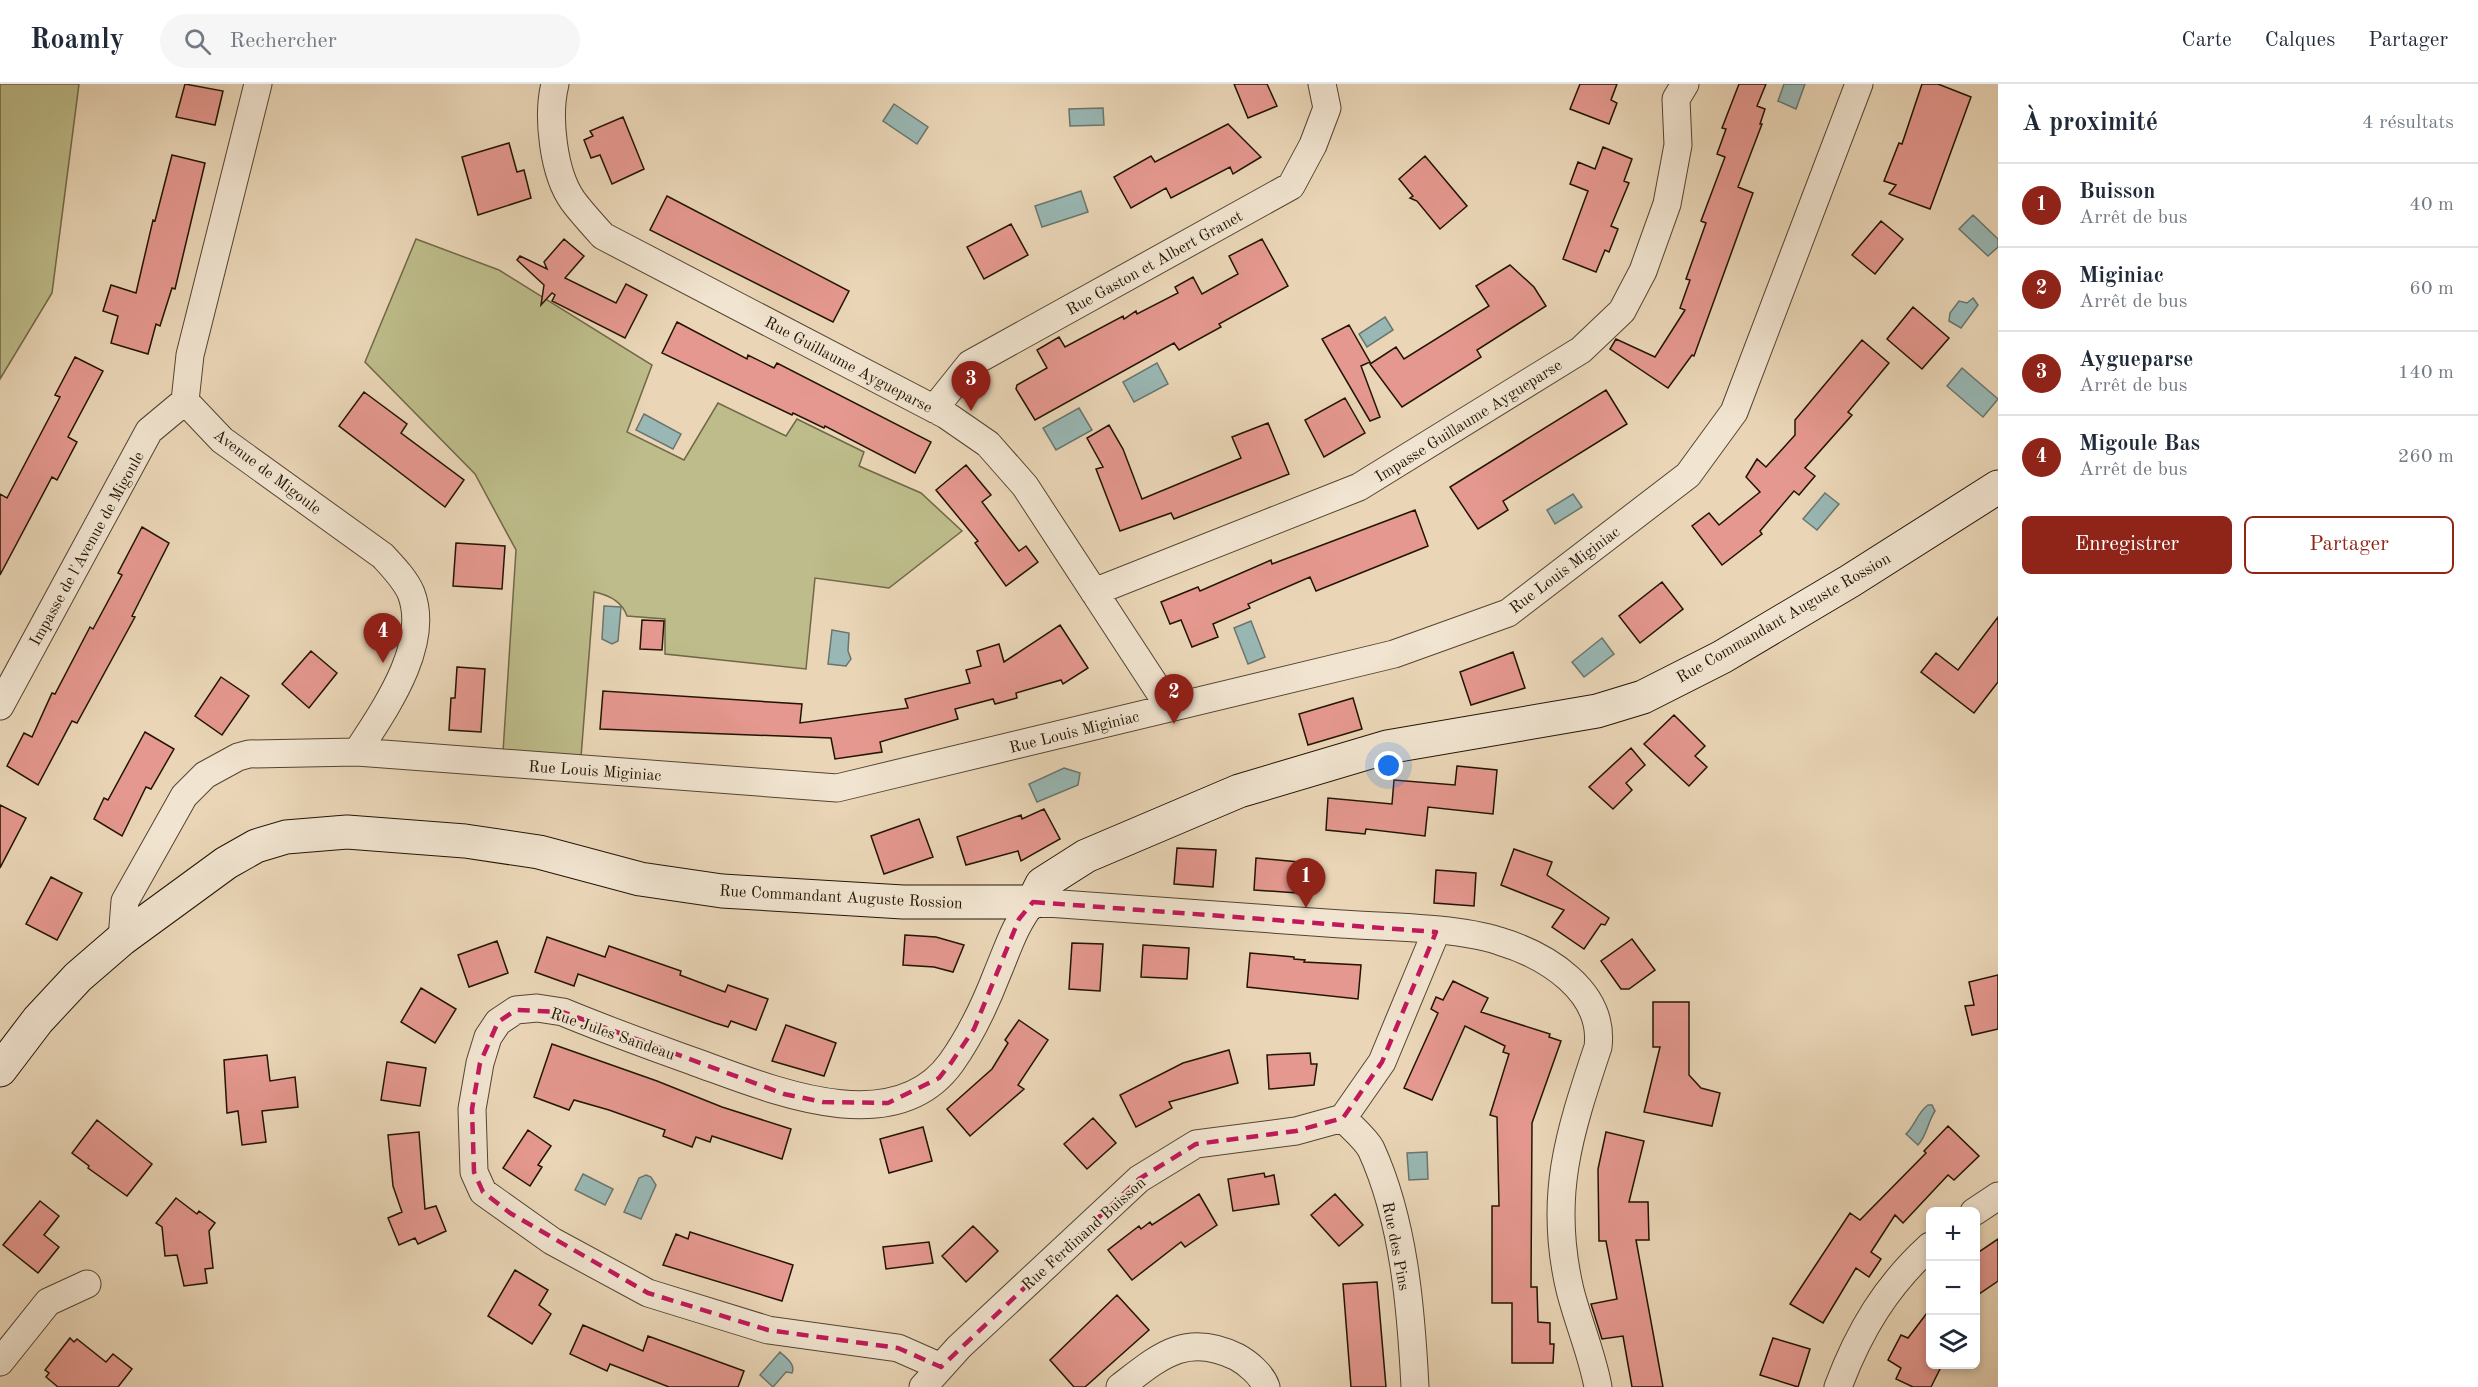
<!DOCTYPE html>
<html lang="fr">
<meta charset="utf-8">
<style>
:root{--surface:#fff;--page:#f6f6f7;--text:#1f2937;--muted:#747a83;--line:#e0e1e3;--accent:#8f2418}
body{margin:0;font-family:"Old Standard TT",serif;background:var(--page);color:var(--text)}
.controls{position:absolute;right:18px;bottom:18px;display:grid;overflow:hidden;border-radius:9px;box-shadow:0 3px 9px #0003}
.controls button{width:54px;height:54px;display:grid;place-items:center;padding:0;border:0;border-bottom:2px solid var(--line);background:var(--surface);color:var(--text);font:30px sans-serif}
.you{position:absolute;left:1389px;top:682px;width:21px;height:21px;margin:-15px;border:4px solid #fff;border-radius:50%;background:#1a73e8;box-shadow:0 0 0 9px #1a73e833}
.badge{display:grid;place-items:center;width:39px;height:39px;border-radius:50%;background:var(--accent);color:#fff;font-size:20px;font-weight:700}
.pin{position:absolute;translate:-50% -50px;filter:drop-shadow(0 2px 3px #0008)}
.pin::after{content:'';position:absolute;top:32px;width:21px;height:18px;background:inherit;clip-path:polygon(0 0,100% 0,50% 100%)}
.list{margin:0;padding:0;list-style:none}
h2{display:flex;justify-content:space-between;align-items:center;height:78px;margin:0;padding:0 24px;font-size:26px}
h2 small{font-size:20px;font-weight:400;color:var(--muted)}
.list li{display:grid;grid-template-columns:39px 1fr auto;gap:18px;align-items:center;box-sizing:border-box;height:84px;padding:0 24px;border-top:2px solid var(--line)}
.list b{display:block;font-size:22px;white-space:nowrap}
.list p{margin:0;font-size:20px;white-space:nowrap;color:var(--muted)}
.list em{font-size:20px;font-style:normal;color:var(--muted)}
.actions{display:flex;gap:12px;padding:18px 24px}
.actions a{flex:1;padding:14px 0;border:2px solid var(--accent);border-radius:9px;text-align:center;font-size:21px;color:var(--accent)}
.actions .main{background:var(--accent);color:#fff}
.icon{flex:none;width:33px;height:33px;fill:none;stroke:currentColor;stroke-width:2;stroke-linecap:round;stroke-linejoin:round}
.map{position:relative;flex:none;width:1998px;height:1303px;overflow:hidden}
header{display:flex;align-items:center;gap:36px;box-sizing:border-box;height:84px;padding:0 30px;background:var(--surface);border-bottom:2px solid var(--line)}
header strong{font-size:28px}
nav{display:flex;gap:33px;margin-inline-start:auto;font-size:21px}
.search{width:420px;height:54px;background:var(--page);display:flex;align-items:center;gap:15px;box-sizing:border-box;padding:0 21px;border-radius:33px;color:var(--muted);font-size:22px}
main{display:flex}
aside{flex:1;background:var(--surface)}
.map>svg:first-child{display:block}
.green{fill:#bdbc8a;stroke:#706847;stroke-width:1.5}
.water{fill:#99b8b5;stroke:#69766e;stroke-width:1.5}
.building{fill:#e5988f;stroke:#221404;stroke-width:1.5}
.lines{fill:none;stroke-linecap:round;stroke-linejoin:round}
.street-casing{stroke:#544431;stroke-width:29}
.secondary-casing{stroke:#221404;stroke-width:35}
.street{stroke:#f1e4d0;stroke-width:27}
.secondary{stroke:#f1e4d0;stroke-width:33}
.marked{fill:none;stroke:#c2185b;stroke-width:4.5;stroke-dasharray:12 8;stroke-linejoin:round}
.labels{text-anchor:middle;stroke-width:4.5;stroke-linejoin:round;paint-order:stroke}
.street-label{font-size:16px;fill:#221404;stroke:#f1e4d0}
</style>
<header>
<strong>Roamly</strong>
<div class="search"><svg class="icon" aria-label="search" viewBox="0 0 24 24"><circle cx="10" cy="10" r="6"/><path d="M15 15l6 6"/></svg>Rechercher</div>
<nav><a>Carte</a><a>Calques</a><a>Partager</a></nav>
</header>
<main>
<div class="map">
<svg width="1998" height="1303" viewBox="0 0 1998 1303">
<rect width="100%" height="100%" fill="#ead6b7"/>
<filter id="stains"><feTurbulence type="fractalNoise" baseFrequency=".00333" numOctaves="4"/><feColorMatrix values="0 0 0 0 .2 0 0 0 0 .09 0 0 0 0 .02 0 0 0 .5 -.17"/></filter>
<radialGradient id="worn" r=".72"><stop offset=".6" stop-color="#630" stop-opacity="0"/><stop offset="1" stop-color="#630" stop-opacity=".3"/></radialGradient>
<path class="green" d="M0,0H79L52,209L0,295Z
M416,155L499,186L652,281L627,348L684,376L718,319L786,352L797,335L864,368L859,382L921,409L962,447L889,504L815,494L806,585L665,570V535L627,532C622,517 609,511 594,508L581,673L503,668L516,466L475,390L365,278Z"/>
<path class="water" d="M1784,0H1805L1796,25L1778,17Z
M894,20L928,43L917,60L883,37Z
M1103,24L1104,41L1070,42L1069,25Z
M1081,107L1088,128L1042,143L1035,122Z
M1973,131L1998,155V163L1988,172L1959,145Z
M1973,214L1978,221L1961,244L1949,237L1950,229L1959,217L1967,219Z
M1385,233L1393,246L1367,263L1359,250Z
M1157,279L1168,300L1134,318L1123,298Z
M1962,284L1998,315L1983,333L1947,302Z
M1079,324L1092,346L1056,366L1043,344Z
M644,330L681,350L673,365L636,346Z
M1825,409L1839,420L1817,446L1803,435Z
M1573,410L1582,423L1555,440L1547,426Z
M604,522L621,523L618,557L612,560L602,555Z
M1251,537L1265,573L1248,580L1234,544Z
M832,546L849,549L848,567L851,575L846,582L828,580Z
M1602,554L1614,570L1584,593L1572,578Z
M1064,684L1080,689L1078,701L1037,718L1029,700Z
M1928,1021H1932L1935,1027C1927,1039 1928,1050 1918,1061L1906,1050C1916,1040 1917,1029 1928,1021Z
M1427,1068L1428,1095L1409,1096L1407,1069Z
M583,1090L613,1105L605,1121L575,1106Z
M646,1091L651,1093L656,1101L641,1135L624,1128L639,1094Z
M780,1268C786,1274 796,1280 792,1289L786,1288L773,1303L760,1291Z"/>
<path class="building" d="M185,0L223,7L215,41L176,33Z
M1234,0H1267L1277,22L1248,34Z
M1580,0H1617L1611,16L1617,19L1609,40L1570,25Z
M1739,0H1766L1757,22L1765,25L1760,40H1762L1738,103L1753,109L1694,272L1692,271L1668,304L1610,265L1616,255L1655,273L1685,226L1680,224L1690,196L1686,195L1706,139L1701,137L1725,73L1717,70L1726,45L1722,44Z
M1922,0H1938L1971,13L1930,125L1889,110L1896,101L1884,97L1899,59L1902,60Z
M623,33L644,85L612,100L600,71L591,74L584,56L593,52L590,47Z
M1228,40L1261,73L1233,90L1230,83L1171,114L1166,104L1131,124L1114,93L1151,72L1155,78Z
M509,59L517,88L524,86L531,114L478,131L462,73Z
M1603,63L1632,75L1624,97L1629,99L1611,142L1618,145L1609,168L1605,166L1596,188L1563,175L1588,107L1570,100L1578,78L1595,85Z
M172,71L205,79L175,205L172,204L160,242L156,240L148,270L111,259L118,232L103,227L111,201L136,209L153,136L155,137Z
M1425,72L1467,122L1440,145L1417,117L1410,114L1413,112L1399,95Z
M667,112L849,207L833,238L650,146Z
M1881,137L1903,155L1875,190L1852,171Z
M1011,140L1028,171L984,195L967,163Z
M564,155L584,172L565,194L616,219L626,200L647,211L625,254L552,217L555,211L552,209L541,221L544,201L517,176L520,172L547,185L544,178Z
M1262,155L1288,202L1219,240L1221,243L1179,266L1174,259L1035,336L1016,305L1017,301L1047,284L1037,266L1059,253L1065,263L1123,232L1124,235L1136,227L1137,230L1178,209L1175,203L1193,193L1202,210L1238,190L1229,172Z
M1510,181L1534,203L1546,222L1477,266L1481,273L1402,323L1370,280L1396,263L1404,275L1489,222L1476,202Z
M1913,223L1949,254L1922,285L1887,255Z
M677,238L747,275L748,271L774,284L777,279L931,358L915,389L825,342L824,344L793,329L792,331L662,269Z
M1349,241L1370,278L1361,282L1380,333L1370,337L1322,255Z
M1862,256L1889,279L1848,328L1852,331L1805,384L1815,392L1799,411L1794,407L1760,447L1762,450L1722,481L1692,442L1709,429L1719,441L1760,408L1746,393L1757,375L1766,383L1795,351V336Z
M75,273L103,287L68,353L77,358L57,396L52,393L0,491V410L7,414L60,313L55,311Z
M1606,306L1627,340L1503,417L1508,426L1478,445L1450,403Z
M364,308L407,340L401,349L464,396L445,423L339,342Z
M1345,314L1365,349L1324,373L1305,336Z
M1268,339L1289,390L1174,435L1171,429L1120,447L1096,385L1103,383L1087,354L1109,341L1123,365L1142,415L1241,374L1232,353Z
M966,381L991,411L982,418L1019,467L1026,462L1038,478L1006,502L975,459L978,457L936,406Z
M1415,426L1428,462L1316,507L1310,493L1248,520L1250,524L1213,540L1218,553L1192,563L1181,536L1170,540L1161,518L1198,503L1200,507L1271,476L1272,480Z
M142,443L169,459L132,532L135,533L77,639L72,637L38,701L7,682L24,649L32,653L52,609L55,610L90,543L93,545L122,491L118,489Z
M456,459L505,462L502,505L453,502Z
M1662,498L1683,525L1640,559L1619,532Z
M1998,533V598L1974,629L1921,588L1936,569L1958,586Z
M642,536L664,537L662,566L640,565Z
M1060,541L1088,584L1063,600L1061,596L1016,609L1017,614L995,620L993,615L955,625L958,635L880,658L882,668L835,675L831,654L600,645L603,607L802,620L800,639L908,624L905,615L970,599L966,586L981,582L977,567L999,560L1004,578Z
M311,567L337,589L309,624L282,600Z
M1513,568L1525,604L1471,621L1460,588Z
M457,583L485,585L481,648L449,646L451,614H455Z
M221,593L249,612L222,651L195,632Z
M1353,614L1362,645L1308,661L1299,630Z
M1674,631L1705,662L1695,672L1707,683L1689,702L1644,660Z
M145,648L174,665L151,705L146,703L122,752L94,735L104,714L108,716Z
M1631,664L1645,681L1626,699L1632,706L1613,725L1589,703Z
M1457,682L1497,686L1493,730L1428,723L1425,752L1366,745L1365,750L1326,746L1328,714L1392,720L1394,696L1455,701Z
M0,721L26,734L0,784Z
M1044,725L1060,755L1021,777L1018,767L966,781L957,753L1021,731L1022,735Z
M919,735L933,773L884,790L871,752Z
M1177,764L1216,766L1213,803L1174,800Z
M1514,765L1552,778L1547,791L1609,834L1605,841L1601,840L1584,865L1552,843L1564,826L1501,801Z
M1256,774L1299,778L1297,809L1254,806Z
M1436,786L1476,789L1474,822L1434,819Z
M51,793L82,809L57,856L26,840Z
M905,851L936,853L964,861L953,888L934,883L903,881Z
M547,853L605,873L609,862L681,887L680,891L725,908L728,901L768,915L756,946L731,937L728,943L715,939L578,890L574,902L535,888Z
M1632,855L1655,886L1629,905H1621L1601,877Z
M497,857L508,889L469,903L458,871Z
M1072,859L1103,860L1100,907L1069,905Z
M1143,861L1189,864L1187,895L1141,893Z
M1250,869L1294,873V875L1305,876L1304,878L1361,881L1358,915L1247,903Z
M1998,891V945L1972,951L1965,922L1974,921L1969,898Z
M1453,897L1488,914L1481,928L1550,950L1549,953L1561,957L1532,1039L1531,1203H1537L1538,1238L1550,1239V1260H1554L1553,1279H1512V1219H1492V1122H1499L1497,1033L1490,1031L1509,970L1503,968L1505,962L1465,942L1432,1016L1404,1004L1438,929L1431,925L1436,913L1443,916Z
M421,904L456,925L435,959L401,938Z
M1653,918H1689V991L1701,1004L1720,1009L1712,1042L1644,1028L1660,963H1653Z
M1019,936L1048,956L1018,1001L1024,1005L970,1052L947,1025L992,985L1008,959L1005,956Z
M786,941L836,959L824,992L772,977Z
M552,960L657,997L722,1023L791,1045L782,1075L712,1052L710,1058L696,1053L692,1063L663,1052L665,1046L609,1026L574,1016L569,1026L534,1013Z
M1229,966L1238,999L1169,1018L1172,1024L1136,1043L1120,1011L1183,979Z
M1310,969L1311,980H1317L1314,1001L1269,1005L1267,971Z
M267,971L270,997L295,993L298,1023L262,1027L266,1058L242,1061L238,1027L227,1029L224,976Z
M387,978L426,984L420,1022L381,1016Z
M1093,1034L1116,1059L1087,1085L1064,1060Z
M97,1036L152,1080L127,1112L88,1084L89,1082L72,1069Z
M1948,1042L1979,1072L1954,1096L1948,1091L1903,1139L1895,1131L1871,1168L1881,1175L1869,1193L1856,1184L1823,1239L1790,1220L1850,1129L1860,1136L1926,1069L1924,1067Z
M923,1043L932,1077L889,1089L880,1055Z
M528,1046L551,1062L538,1081L542,1083L530,1102L503,1084Z
M419,1048L425,1125L436,1122L446,1147L418,1160L415,1154L399,1161L388,1134L402,1128L393,1102L388,1051Z
M1606,1048L1644,1057L1629,1118H1648L1649,1156H1636L1663,1303H1632L1623,1252L1602,1255L1591,1220L1617,1215L1606,1157H1599L1598,1085Z
M1264,1089L1265,1093L1274,1091L1279,1120L1233,1127L1228,1095Z
M1199,1110L1217,1141L1185,1163L1181,1158L1132,1196L1108,1166L1139,1142L1141,1145L1150,1138L1152,1141Z
M1335,1110L1363,1141L1339,1162L1311,1131Z
M176,1114L197,1130L199,1127L215,1139L209,1147L213,1184L205,1185L207,1199L184,1202L177,1171L165,1172L162,1143L156,1139Z
M40,1117L59,1132L44,1151L59,1163L38,1189L3,1161Z
M973,1142L998,1167L966,1198L942,1172Z
M690,1148L793,1181L782,1217L663,1181L676,1150L688,1155Z
M1998,1155V1197L1976,1212V1170Z
M929,1158L933,1179L886,1185L883,1163Z
M515,1186L548,1206L539,1221L551,1230L532,1260L488,1232Z
M1377,1198L1386,1303H1351L1343,1200Z
M1117,1211L1149,1246L1085,1303H1074L1050,1276Z
M1930,1225V1281H1942L1931,1303H1913L1896,1295L1901,1284L1888,1276L1901,1251L1908,1254Z
M583,1241L643,1267L648,1252L744,1287L738,1303H669L610,1280L607,1287L570,1270Z
M70,1254L74,1258L77,1255L106,1278L113,1270L132,1285L118,1303H58L46,1293L49,1289L45,1286Z
M1773,1254L1810,1265L1798,1303L1760,1291Z"/>
<g class="lines">
<g class="street-casing">
<path id="street" d="M258,0L190,271L185,317L222,356L383,472C393,483 405,495 411,509C431,561 384,626 357,668
M555,0C547,32 553,89 573,117C582,129 593,141 603,152L946,331L988,360L1025,402L1170,624
M934,325L970,280L1291,102L1313,61L1327,24L1322,0
M1094,508L1359,403L1581,266L1622,227L1643,187L1667,120L1678,61L1676,15L1685,0
M0,622L149,347L185,317
M122,855L125,817L184,712L205,691L238,673L249,670L357,668L837,704L1394,570L1508,529L1688,391L1734,328L1859,0
M1343,1034C1352,1044 1365,1054 1371,1065C1404,1137 1411,1224 1415,1303
M1974,1128L1998,1112
M0,1278L48,1218L87,1200
M941,1283L898,1264L768,1246L648,1209L552,1157L483,1108L474,1088L472,1025L480,979L488,953L498,938L516,926L537,924L563,928C606,946 651,962 695,978C768,1004 893,1059 951,979C971,951 985,921 997,890C1008,864 1015,840 1033,818C1136,826 1239,833 1341,840C1387,843 1456,843 1499,857C1546,871 1605,907 1598,963C1569,1050 1548,1113 1570,1206C1578,1238 1592,1270 1598,1303
M923,1303L959,1263L1139,1095L1196,1060L1296,1047L1343,1034L1382,978L1436,848
M1120,1303C1160,1272 1186,1248 1237,1273C1248,1279 1262,1291 1266,1303
M1838,1303C1859,1247 1886,1202 1930,1162"/>
</g>
<g class="secondary-casing">
<path id="secondary" d="M0,986L38,936L78,893L122,855L226,779L256,762L286,753L347,748L465,757L539,768L640,795L722,807L903,818H1033L1042,800L1086,772L1239,707L1387,663L1597,627L1643,613L1722,573L1850,497L1998,403"/>
</g>
<use href="#street" class="street"/>
<use href="#secondary" class="secondary"/>
</g>
<path class="marked" d="M1033,818L1436,848L1382,978L1343,1034L1296,1047L1196,1060L1139,1095L941,1283L898,1264L768,1246L648,1209L510,1129L483,1108L474,1088L472,1025L480,979L498,938L516,926L563,928L784,1010L823,1018L888,1019L939,994L951,979L974,945L1019,835Z"/>
<g class="labels">
<g class="street-label">
<text transform="translate(1154 178) rotate(-29)" y="6">Rue Gaston et Albert Granet</text>
<text transform="translate(849 280) rotate(28)" y="6">Rue Guillaume Aygueparse</text>
<text transform="translate(1468 336) rotate(-32)" y="6">Impasse Guillaume Aygueparse</text>
<text transform="translate(268 387) rotate(37)" y="6">Avenue de Migoule</text>
<text transform="translate(86 464) rotate(-61)" y="6">Impasse de l'Avenue de Migoule</text>
<text transform="translate(1564 485) rotate(-37)" y="6">Rue Louis Miginiac</text>
<text transform="translate(1783 533) rotate(-30)" y="6">Rue Commandant Auguste Rossion</text>
<text transform="translate(1074 647) rotate(-14)" y="6">Rue Louis Miginiac</text>
<text transform="translate(595 686) rotate(4)" y="6">Rue Louis Miginiac</text>
<text transform="translate(841 812) rotate(3)" y="6">Rue Commandant Auguste Rossion</text>
<text transform="translate(613 949) rotate(19)" y="6">Rue Jules Sandeau</text>
<text transform="translate(1083 1149) rotate(-42)" y="6">Rue Ferdinand Buisson</text>
<text transform="translate(1397 1162) rotate(79)" y="6">Rue des Pins</text>
</g>
</g>
<rect width="100%" height="100%" filter="url(#stains)"/>
<rect width="100%" height="100%" fill="url(#worn)"/>
</svg>
<div class="controls">
<button>+</button>
<button>−</button>
<button><svg class="icon" aria-label="layers" viewBox="0 0 24 24"><path d="M12 4l9 5-9 5-9-5zM3 14l9 5 9-5"/></svg></button>
</div>
<div class="you"></div>
<div class="pin badge" style="left:1306px;top:824px">1</div>
<div class="pin badge" style="left:1174px;top:640px">2</div>
<div class="pin badge" style="left:971px;top:327px">3</div>
<div class="pin badge" style="left:383px;top:579px">4</div>
</div>
<aside>
<h2>À proximité<small>4 résultats</small></h2>
<ul class="list">
<li><span class="badge">1</span><div><b>Buisson</b><p>Arrêt de bus</p></div><em>40 m</em></li>
<li><span class="badge">2</span><div><b>Miginiac</b><p>Arrêt de bus</p></div><em>60 m</em></li>
<li><span class="badge">3</span><div><b>Aygueparse</b><p>Arrêt de bus</p></div><em>140 m</em></li>
<li><span class="badge">4</span><div><b>Migoule Bas</b><p>Arrêt de bus</p></div><em>260 m</em></li>
</ul>
<div class="actions"><a class="main">Enregistrer</a><a>Partager</a></div>
</aside>
</main>
